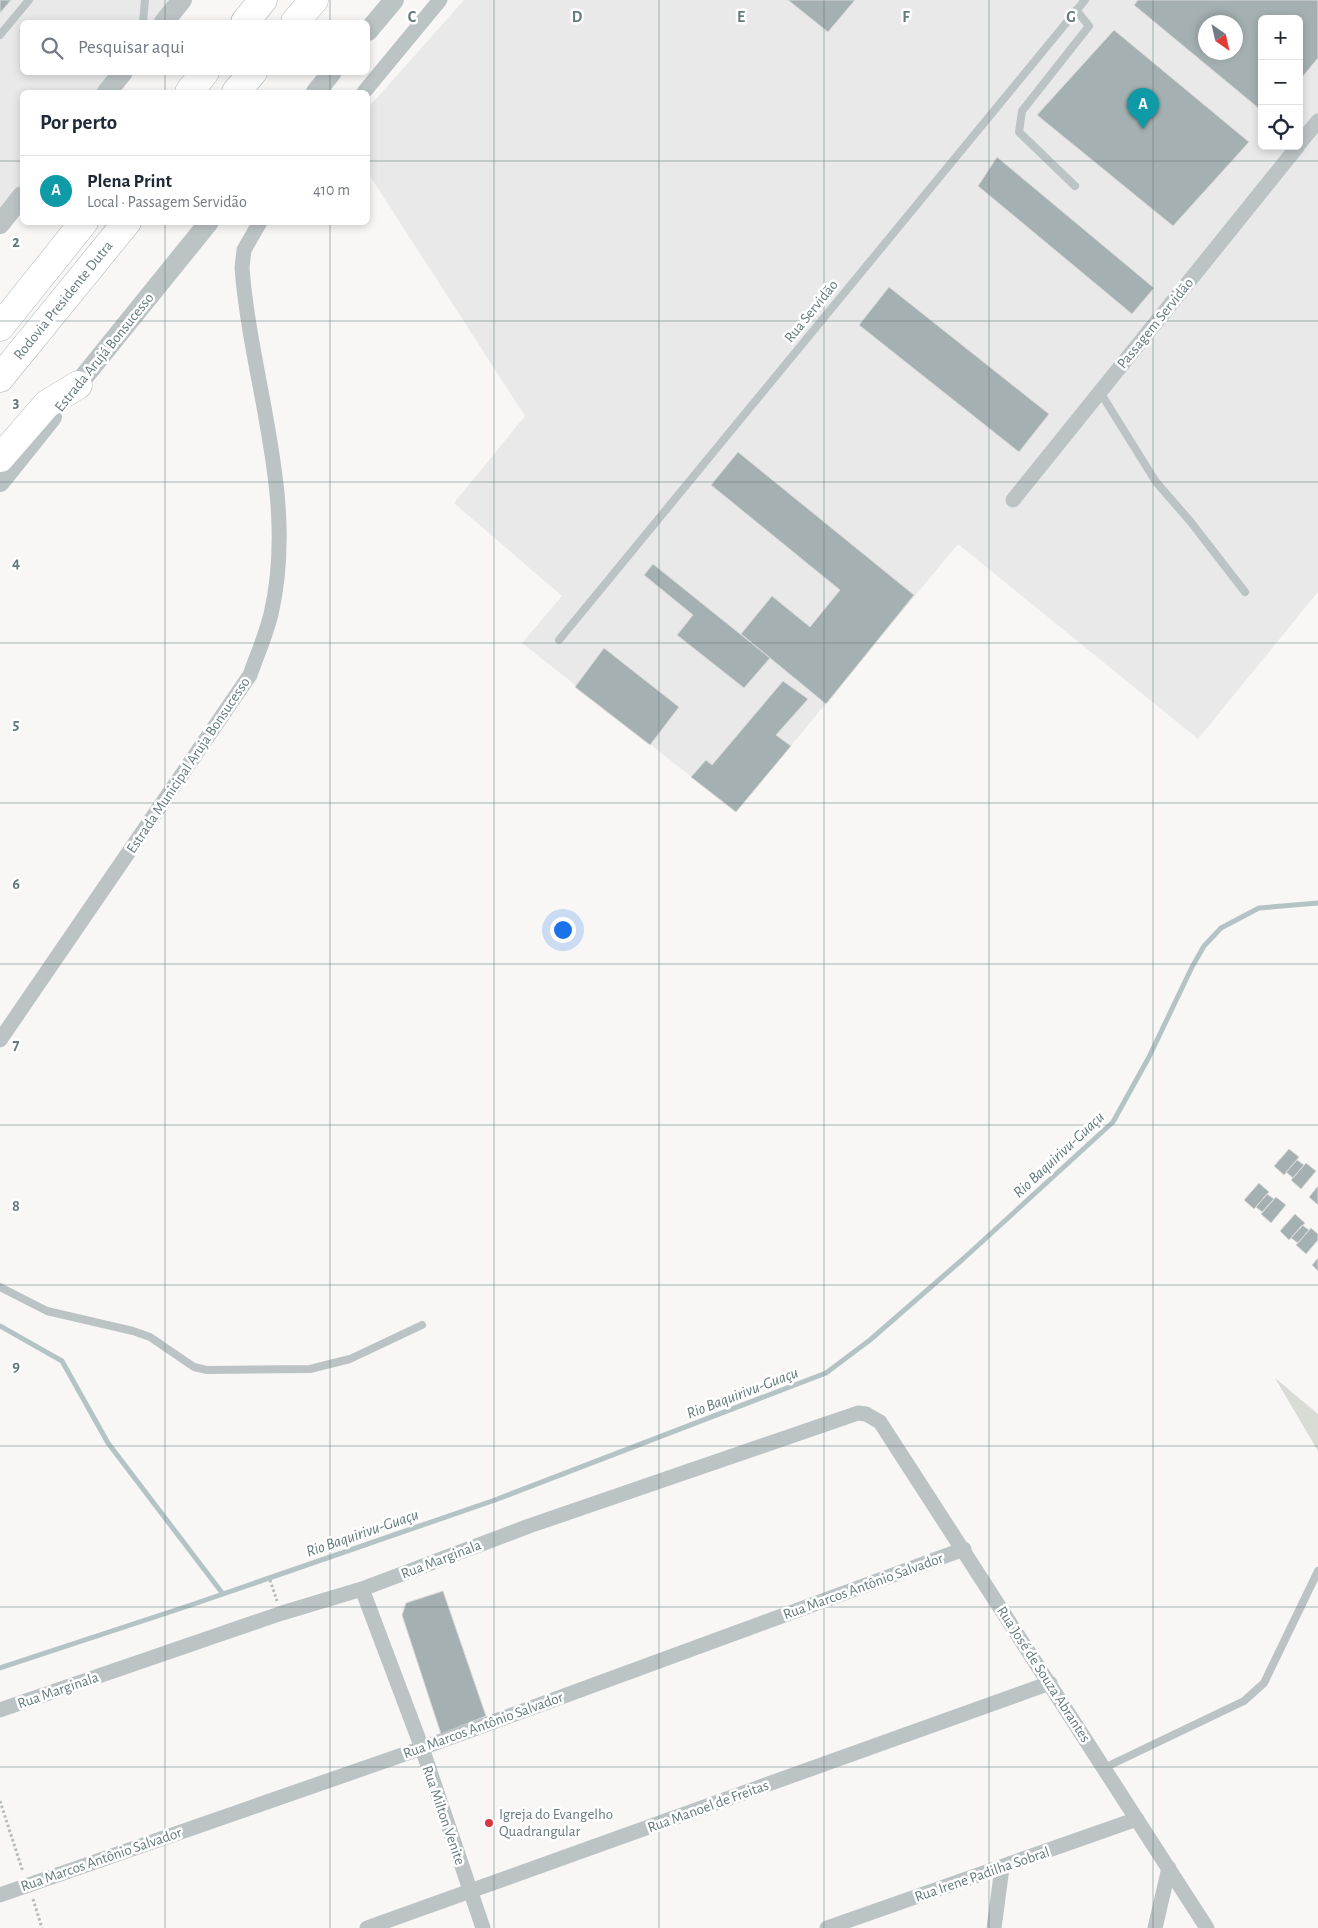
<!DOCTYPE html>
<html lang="pt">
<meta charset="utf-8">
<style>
:root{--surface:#fff;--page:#f6f6f7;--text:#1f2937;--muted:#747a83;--line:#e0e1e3;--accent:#d53842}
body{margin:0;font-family:"Alegreya Sans",sans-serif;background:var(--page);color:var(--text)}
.controls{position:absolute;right:15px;top:15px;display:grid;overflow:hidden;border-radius:8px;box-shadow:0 2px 8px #0003}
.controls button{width:45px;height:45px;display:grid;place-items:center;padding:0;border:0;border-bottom:1px solid var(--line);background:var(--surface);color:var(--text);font:25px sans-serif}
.compass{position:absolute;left:1198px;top:15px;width:45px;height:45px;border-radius:50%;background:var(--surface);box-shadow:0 2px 8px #0003;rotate:146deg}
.you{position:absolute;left:562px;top:929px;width:18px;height:18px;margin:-12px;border:4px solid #fff;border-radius:50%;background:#1a73e8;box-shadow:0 0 0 8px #1a73e833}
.badge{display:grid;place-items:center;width:32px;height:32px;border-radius:50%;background:var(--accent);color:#fff;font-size:16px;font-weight:700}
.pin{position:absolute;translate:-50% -41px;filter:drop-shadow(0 1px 2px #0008)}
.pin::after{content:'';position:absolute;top:26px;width:18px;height:15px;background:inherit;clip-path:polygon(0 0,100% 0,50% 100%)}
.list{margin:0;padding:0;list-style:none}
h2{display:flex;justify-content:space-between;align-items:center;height:65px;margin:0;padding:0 20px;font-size:21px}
h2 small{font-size:16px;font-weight:400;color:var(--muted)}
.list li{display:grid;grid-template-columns:32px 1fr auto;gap:15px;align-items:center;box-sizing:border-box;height:70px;padding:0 20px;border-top:1px solid var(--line)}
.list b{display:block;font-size:19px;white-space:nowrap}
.list p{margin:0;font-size:16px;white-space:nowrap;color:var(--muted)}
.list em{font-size:16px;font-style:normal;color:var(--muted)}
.icon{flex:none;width:28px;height:28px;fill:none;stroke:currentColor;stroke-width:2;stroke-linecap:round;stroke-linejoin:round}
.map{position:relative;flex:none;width:1318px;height:1928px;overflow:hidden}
.search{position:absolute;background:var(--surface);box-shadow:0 2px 8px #0003;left:20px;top:20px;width:350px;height:55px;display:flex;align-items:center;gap:12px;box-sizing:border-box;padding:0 18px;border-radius:8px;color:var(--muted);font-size:19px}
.panel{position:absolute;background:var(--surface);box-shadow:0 2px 8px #0003;left:20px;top:90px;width:350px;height:135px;border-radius:8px}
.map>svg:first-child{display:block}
.built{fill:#e8e9e8;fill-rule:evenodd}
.green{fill:#d9dcd5}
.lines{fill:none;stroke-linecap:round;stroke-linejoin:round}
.stream{stroke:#b4c4c4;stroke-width:5}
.building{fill:#a4b0b1;stroke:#d9d9d7;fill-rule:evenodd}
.motorway-casing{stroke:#b0b7b8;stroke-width:29}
.path{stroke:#b7bcbd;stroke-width:3;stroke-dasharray:2.5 2.5;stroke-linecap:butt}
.service{stroke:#bcc3c4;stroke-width:8}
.minor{stroke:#bcc3c4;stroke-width:15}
.tertiary{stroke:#bcc3c4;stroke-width:20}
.motorway{stroke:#fff;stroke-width:28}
.grid{fill:none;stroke:#657a7d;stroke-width:1;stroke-opacity:0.55}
.poi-dot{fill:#d53842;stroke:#fff;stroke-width:2}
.labels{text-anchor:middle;stroke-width:5;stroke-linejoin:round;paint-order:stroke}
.street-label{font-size:15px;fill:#657a7d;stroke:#fff}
.poi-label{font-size:15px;fill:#657a7d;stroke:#fff;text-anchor:start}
.water-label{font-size:16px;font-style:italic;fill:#607878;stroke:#fff}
.grid-label{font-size:16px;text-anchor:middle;font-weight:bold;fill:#657a7d;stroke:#fff;stroke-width:5;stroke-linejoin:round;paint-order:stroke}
</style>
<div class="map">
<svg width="1318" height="1928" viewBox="0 0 1318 1928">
<rect width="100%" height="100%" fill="#f8f7f5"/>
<path class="built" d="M0,0H174L156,22H22V72L115,73L99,92H22V186L0,213Z
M464,0H1318V592L1198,739L958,544L736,812L522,643L562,596L454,503L525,416L368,173V108ZM1262,19H1299V146H1262ZM1206,22H1236V52H1206Z"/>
<path class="green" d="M1275,1378L1318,1414V1451Z"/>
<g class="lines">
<path class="stream" d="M0,1326L62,1361L108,1443L223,1594
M0,1668L191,1605L495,1500L826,1373L870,1340L963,1259L1113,1122L1149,1057L1192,967L1204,946L1221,928L1259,908L1318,903"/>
</g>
<path class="building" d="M0,0H11L0,13Z
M788,0H855L828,32Z
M1138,0H1318V58L1299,81V19H1262V111L1134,5ZM1206,22H1236V52H1206Z
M1114,30L1249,142L1173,226L1037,115Z
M997,157L1154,288L1132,314L978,186Z
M889,287L1049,414L1019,452L859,325Z
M738,452L914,595L826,704L741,634L772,596L810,627L840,590L711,485Z
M653,564L770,658L744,688L677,635L693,615L644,575Z
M604,648L679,707L650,745L575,687Z
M783,681L808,699L776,735L791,746L736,812L691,777L706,760L712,765Z
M1289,1149L1299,1157L1284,1175L1274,1166Z
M1297,1160L1304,1165L1293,1178L1286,1172Z
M1306,1163L1316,1171L1301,1189L1291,1180Z
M1259,1183L1269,1192L1254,1209L1244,1200Z
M1318,1186V1205L1309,1197Z
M1267,1194L1274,1199L1262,1212L1256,1207Z
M1276,1197L1286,1205L1271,1223L1261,1214Z
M1295,1214L1305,1223L1289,1240L1280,1231Z
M1302,1225L1309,1230L1298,1243L1291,1238Z
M1311,1228L1318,1234V1240L1306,1254L1296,1245Z
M1318,1258V1271L1312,1265Z
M443,1591L486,1716L441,1734L402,1615L406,1603Z"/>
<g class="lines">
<g class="motorway-casing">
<path id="motorway" d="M245,22L263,0
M295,22L314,0
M189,92L205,72
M236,92L253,72
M0,327L84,222
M0,378L127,222
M0,458L47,404L78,385"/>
</g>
<path class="path" d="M270,1580L277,1601
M0,1801L23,1872
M33,1899L42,1928"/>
<path class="service" d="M143,22L145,0
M0,35L29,0
M1075,186L1019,132L1022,111L1089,26L1076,10
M1100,392L1156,482L1190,521L1245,592
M559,640L1085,0
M0,1287L47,1311L133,1331L150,1337L194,1367L207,1370L310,1369L350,1359L422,1325
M1104,1768L1244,1701L1264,1683L1318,1571"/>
<path class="minor" d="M364,92L440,0
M1299,144L1318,121
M1013,500L1298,146
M0,1040L250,675C257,655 266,635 271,614C298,498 251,383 242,268L244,250L260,222
M362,1589L422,1748L483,1928
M0,1710L282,1613L362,1589L529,1526L858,1413L866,1414L880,1422L1207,1928
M0,1895L422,1748L964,1549
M367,1928L1050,1683
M827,1928L1137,1819
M994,1928L1002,1868
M1155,1928L1169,1868"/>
<path class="tertiary" d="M164,22L182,0
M368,31L394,0
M107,92L123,72
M316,92L332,72
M0,224L22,196
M70,394L209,222
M0,482L52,417"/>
<use href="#motorway" class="motorway"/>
</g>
<path class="grid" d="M165,0V22M330,0V22M494,0V1928M659,0V1928M824,0V1928M989,0V1928M1153,0V1928M165,72V92M330,72V92M0,161H22M368,161H1318M165,222V1928M330,222V1928M0,321H1318M0,482H1318M0,643H1318M0,803H1318M0,964H1318M0,1125H1318M0,1285H1318M0,1446H1318M0,1607H1318M0,1767H1318"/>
<circle class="poi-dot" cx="489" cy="1823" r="5"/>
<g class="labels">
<g class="street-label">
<text transform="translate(63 300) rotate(-51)" y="5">Rodovia Presidente Dutra</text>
<text transform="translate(811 311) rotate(-51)" y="5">Rua Servidão</text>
<text transform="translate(1155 323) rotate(-51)" y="5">Passagem Servidão</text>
<text transform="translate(104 352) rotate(-51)" y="5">Estrada Arujá Bonsucesso</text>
<text transform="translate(188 765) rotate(-56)" y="5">Estrada Municipal Aruja Bonsucesso</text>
<text transform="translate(441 1559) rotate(-21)" y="5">Rua Marginala</text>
<text transform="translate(863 1586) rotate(-20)" y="5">Rua Marcos Antônio Salvador</text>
<text transform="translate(1044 1674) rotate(57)" y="5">Rua José de Souza Abrantes</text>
<text transform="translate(58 1690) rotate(-19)" y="5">Rua Marginala</text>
<text transform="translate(483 1725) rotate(-20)" y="5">Rua Marcos Antônio Salvador</text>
<text transform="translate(708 1806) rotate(-20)" y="5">Rua Manoel de Freitas</text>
<text transform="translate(444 1815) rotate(71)" y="5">Rua Milton Venite</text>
<text transform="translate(101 1859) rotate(-19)" y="5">Rua Marcos Antônio Salvador</text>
<text transform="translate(982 1874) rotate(-19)" y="5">Rua Irene Padilha Sobral</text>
</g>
<g class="poi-label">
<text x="499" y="1819">Igreja do Evangelho<tspan x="499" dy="17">Quadrangular</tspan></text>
</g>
<g class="water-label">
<text transform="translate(1058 1154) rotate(-43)" y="6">Rio Baquirivu-Guaçu</text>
<text transform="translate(742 1392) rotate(-21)" y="6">Rio Baquirivu-Guaçu</text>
<text transform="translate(362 1532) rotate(-19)" y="6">Rio Baquirivu-Guaçu</text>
</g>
</g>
<g class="grid-label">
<text x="412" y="22">C</text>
<text x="577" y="22">D</text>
<text x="741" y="22">E</text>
<text x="906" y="22">F</text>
<text x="1071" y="22">G</text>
<text x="16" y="247">2</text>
<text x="16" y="407">3</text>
<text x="16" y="568">4</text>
<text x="16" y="729">5</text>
<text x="16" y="889">6</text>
<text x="16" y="1050">7</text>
<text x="16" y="1211">8</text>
<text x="16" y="1371">9</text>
</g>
</svg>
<div class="controls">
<button>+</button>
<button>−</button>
<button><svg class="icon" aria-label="locate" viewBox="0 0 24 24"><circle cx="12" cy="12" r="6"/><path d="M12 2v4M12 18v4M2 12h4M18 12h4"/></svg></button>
</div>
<svg class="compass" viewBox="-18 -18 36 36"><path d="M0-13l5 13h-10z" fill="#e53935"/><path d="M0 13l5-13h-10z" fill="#747a83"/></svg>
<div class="you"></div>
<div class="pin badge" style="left:1143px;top:129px;background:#0f9aa8">A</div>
<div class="search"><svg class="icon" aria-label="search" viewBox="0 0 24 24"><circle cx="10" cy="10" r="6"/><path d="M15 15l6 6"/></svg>Pesquisar aqui</div>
<section class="panel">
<h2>Por perto<small></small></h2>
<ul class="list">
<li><span class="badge" style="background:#0f9aa8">A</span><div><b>Plena Print</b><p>Local · Passagem Servidão</p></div><em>410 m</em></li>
</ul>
</section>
</div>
